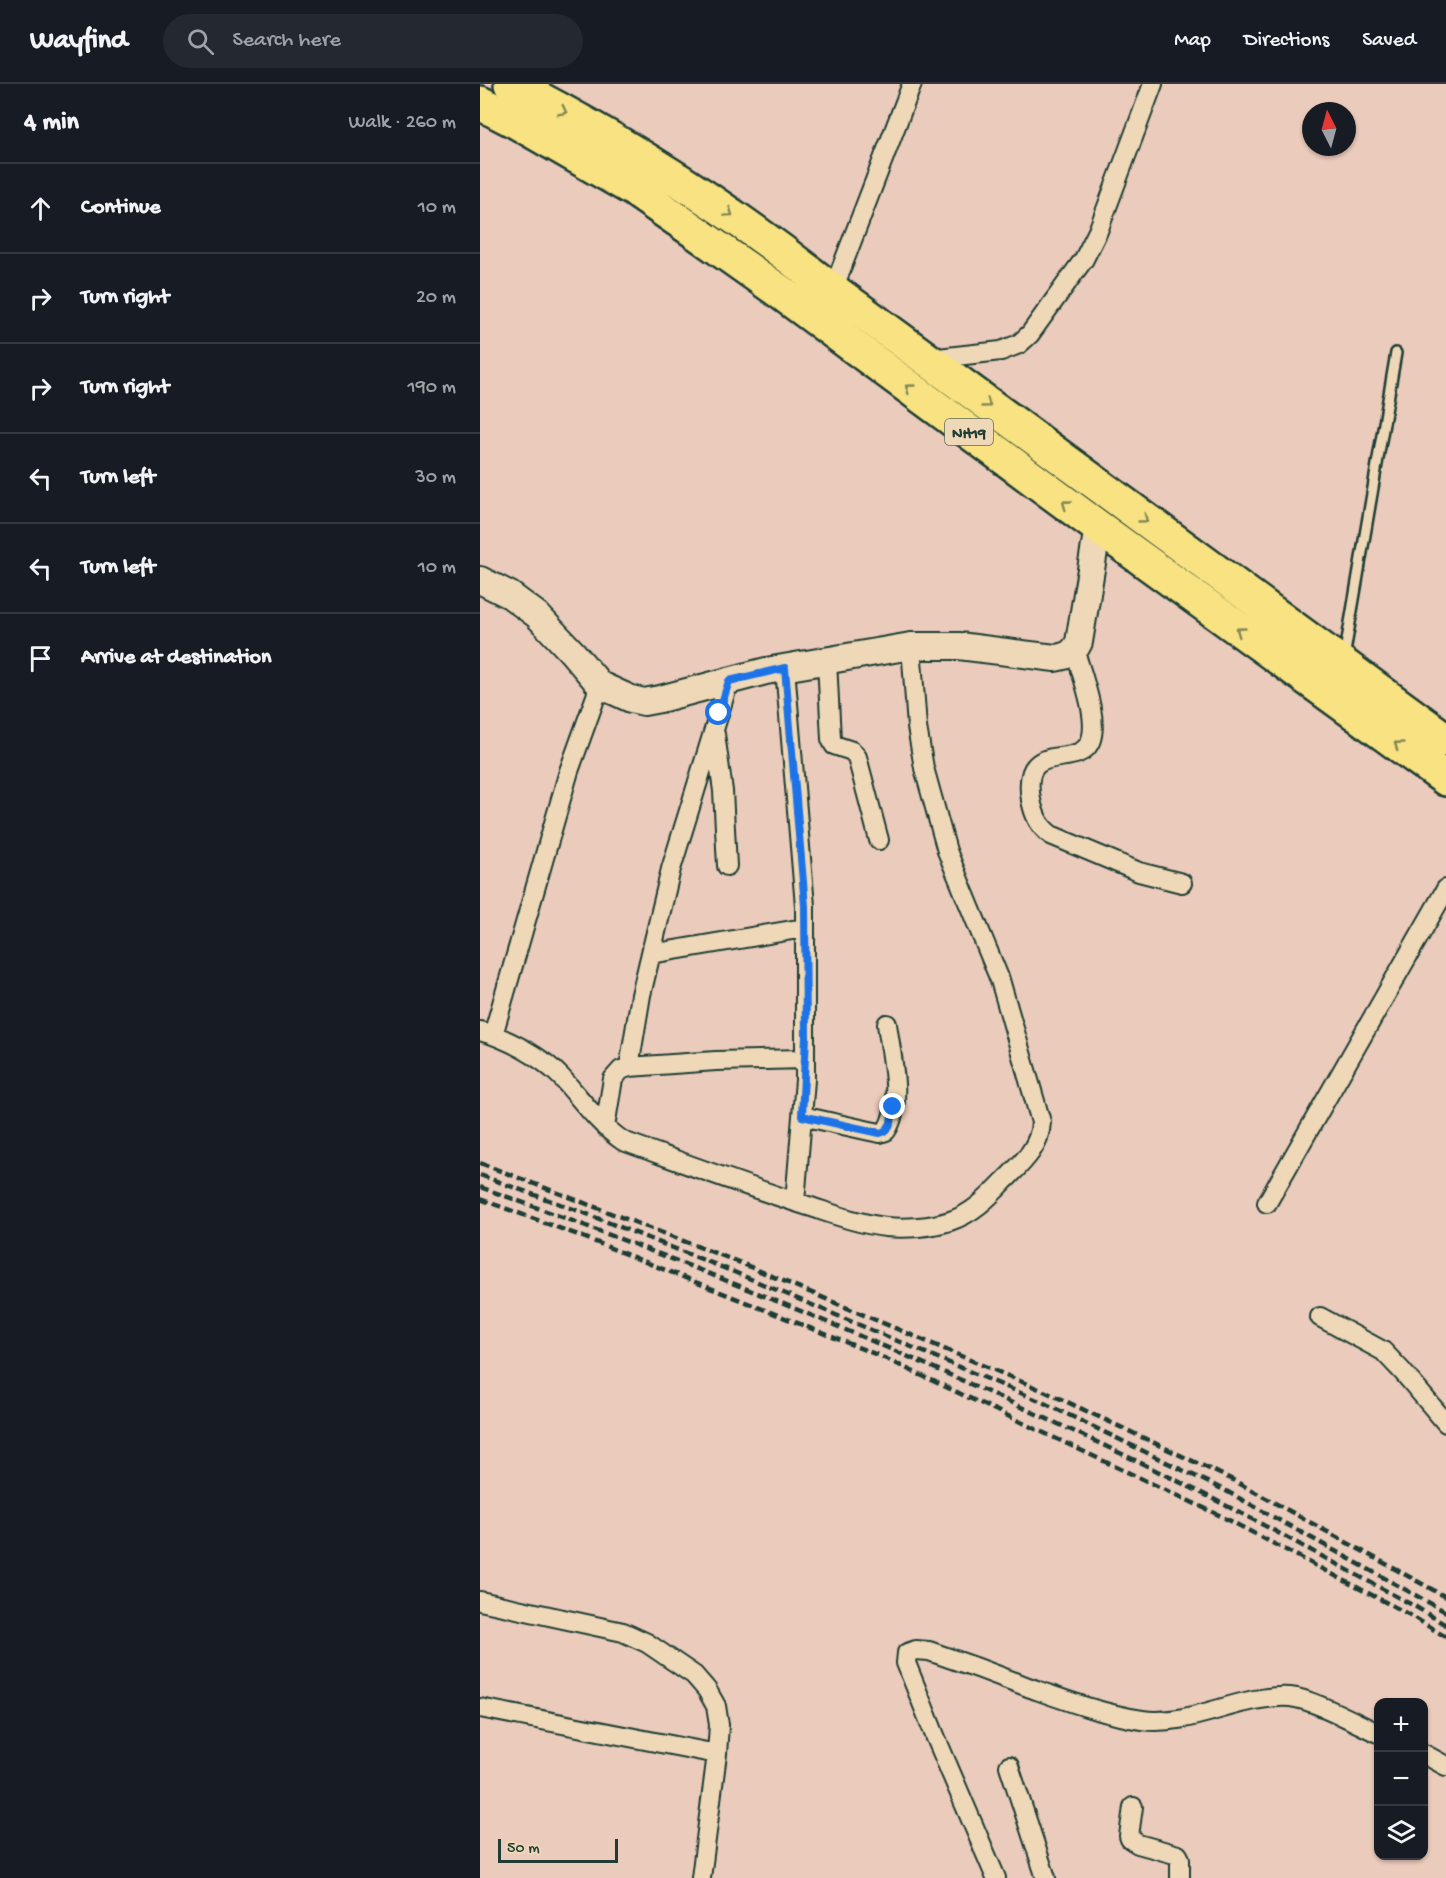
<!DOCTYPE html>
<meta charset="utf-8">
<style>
:root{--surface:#171b24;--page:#242831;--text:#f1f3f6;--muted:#9ea1a6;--line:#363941}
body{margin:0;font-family:"Gochi Hand",sans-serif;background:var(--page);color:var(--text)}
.controls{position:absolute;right:18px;bottom:18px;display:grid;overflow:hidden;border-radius:12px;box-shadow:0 2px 4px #0004}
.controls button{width:54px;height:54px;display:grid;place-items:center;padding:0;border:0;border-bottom:2px solid var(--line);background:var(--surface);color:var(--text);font:30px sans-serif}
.compass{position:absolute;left:822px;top:18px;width:54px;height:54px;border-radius:50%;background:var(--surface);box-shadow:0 2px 4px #0004;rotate:354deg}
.scale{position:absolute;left:18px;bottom:15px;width:120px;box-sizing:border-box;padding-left:6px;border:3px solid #1f3d34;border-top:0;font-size:16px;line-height:21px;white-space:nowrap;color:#1f3d34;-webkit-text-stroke:4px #efd8b7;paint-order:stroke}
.stop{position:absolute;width:18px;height:18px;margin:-14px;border:4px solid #1a73e8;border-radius:50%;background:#fff}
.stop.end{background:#1a73e8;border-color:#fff;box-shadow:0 2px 6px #0008}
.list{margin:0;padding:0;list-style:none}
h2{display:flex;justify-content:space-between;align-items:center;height:78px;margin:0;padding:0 24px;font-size:26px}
h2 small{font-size:20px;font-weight:400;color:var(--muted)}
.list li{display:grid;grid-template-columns:39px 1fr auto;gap:18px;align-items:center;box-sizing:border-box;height:90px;padding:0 24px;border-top:2px solid var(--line)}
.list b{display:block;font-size:22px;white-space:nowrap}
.list em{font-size:20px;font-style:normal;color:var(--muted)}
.icon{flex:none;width:33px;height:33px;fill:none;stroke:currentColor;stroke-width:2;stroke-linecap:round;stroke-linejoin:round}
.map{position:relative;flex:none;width:966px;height:1794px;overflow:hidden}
header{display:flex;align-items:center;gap:36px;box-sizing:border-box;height:84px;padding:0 30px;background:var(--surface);border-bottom:2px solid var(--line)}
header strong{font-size:28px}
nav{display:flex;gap:33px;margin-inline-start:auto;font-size:21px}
.search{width:420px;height:54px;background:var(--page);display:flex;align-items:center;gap:15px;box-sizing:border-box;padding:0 21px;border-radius:33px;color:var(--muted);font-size:22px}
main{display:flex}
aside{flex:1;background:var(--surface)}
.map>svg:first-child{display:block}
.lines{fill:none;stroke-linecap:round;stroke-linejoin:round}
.lane-casing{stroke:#1f3d34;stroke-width:14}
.street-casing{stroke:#1f3d34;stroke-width:22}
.secondary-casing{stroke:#1f3d34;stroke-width:30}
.highway-casing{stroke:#1f3d34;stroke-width:38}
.lane{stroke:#efd8b7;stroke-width:9}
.street{stroke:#efd8b7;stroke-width:18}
.secondary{stroke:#efd8b7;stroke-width:26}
.highway{stroke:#f8e281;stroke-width:33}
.rail{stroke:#1f3d34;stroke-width:4.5;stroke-dasharray:9 4.5;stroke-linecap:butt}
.oneway{stroke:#818757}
.route{stroke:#1a73e8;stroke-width:8}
.labels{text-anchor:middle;stroke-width:4.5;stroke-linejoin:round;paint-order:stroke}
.shield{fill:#efd8b7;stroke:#5d6c5b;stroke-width:1.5}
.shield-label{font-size:16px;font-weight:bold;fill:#1f3d34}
</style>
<header>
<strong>Wayfind</strong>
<div class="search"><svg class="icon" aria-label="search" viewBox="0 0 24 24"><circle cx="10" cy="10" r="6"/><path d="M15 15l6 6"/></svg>Search here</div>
<nav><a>Map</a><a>Directions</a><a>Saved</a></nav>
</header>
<main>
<aside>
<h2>4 min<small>Walk · 260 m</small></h2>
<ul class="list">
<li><svg class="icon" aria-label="ahead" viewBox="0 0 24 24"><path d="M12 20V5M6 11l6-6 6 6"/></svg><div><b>Continue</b></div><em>10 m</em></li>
<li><svg class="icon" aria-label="right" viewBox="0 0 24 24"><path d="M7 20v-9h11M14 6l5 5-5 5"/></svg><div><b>Turn right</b></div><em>20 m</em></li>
<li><svg class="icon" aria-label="right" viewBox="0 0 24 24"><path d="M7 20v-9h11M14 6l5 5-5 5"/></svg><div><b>Turn right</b></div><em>190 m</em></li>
<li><svg class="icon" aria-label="left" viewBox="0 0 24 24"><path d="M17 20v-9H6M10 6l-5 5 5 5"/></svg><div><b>Turn left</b></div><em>30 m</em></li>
<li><svg class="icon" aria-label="left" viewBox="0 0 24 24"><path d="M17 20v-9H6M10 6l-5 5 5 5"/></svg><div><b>Turn left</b></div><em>10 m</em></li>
<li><svg class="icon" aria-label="arrive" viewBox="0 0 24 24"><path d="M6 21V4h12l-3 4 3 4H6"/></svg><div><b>Arrive at destination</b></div></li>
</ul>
</aside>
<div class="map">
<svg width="966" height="1794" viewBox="0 0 966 1794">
<rect width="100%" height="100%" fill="#ebcbbc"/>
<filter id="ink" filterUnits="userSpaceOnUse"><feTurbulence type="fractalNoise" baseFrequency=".0167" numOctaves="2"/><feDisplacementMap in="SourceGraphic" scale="12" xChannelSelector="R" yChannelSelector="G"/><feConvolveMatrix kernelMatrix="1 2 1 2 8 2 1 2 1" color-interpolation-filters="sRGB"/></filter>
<g filter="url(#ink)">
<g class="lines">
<g class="lane-casing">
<path id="lane" d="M864,574L916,269"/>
</g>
<g class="street-casing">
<path id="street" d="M353,206L432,0
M449,275L521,267L539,260L550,250L604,175L618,147L673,0
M595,567C601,589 620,636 610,658C597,687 540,653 551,716C554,731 559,742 571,751L659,788L702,799
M347,577L351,655L354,661L372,667L377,673L399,756
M305,584L325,822V996L315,1118
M235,650L243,707L247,782
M171,870L324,844
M0,947C27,954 62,973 81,993C101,1015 118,1040 143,1057C204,1079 265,1102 328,1122C353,1130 379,1140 406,1143C426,1145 451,1143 470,1137C492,1130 508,1114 524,1097C541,1080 560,1064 561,1038L520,896L467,767L444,684L437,643L431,562
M13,951L89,687L120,601
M149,983L161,911L191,785L249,597
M322,1032L390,1047L400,1049L406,1047C424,1020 411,971 407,940
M125,1043L133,995L141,986L149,983L236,977L325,975
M787,1119L966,805
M840,1233L903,1267L922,1287L966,1339
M0,1517L143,1548L167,1559L214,1591L227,1606L236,1622L239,1641L237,1670L221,1794
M0,1624L237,1670
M944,1670L966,1682
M529,1682L566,1794
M653,1723L649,1752L650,1755L658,1760L698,1771L700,1775V1794
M516,1794L456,1654L426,1579L427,1569L436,1566L449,1567C482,1578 515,1590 548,1603C585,1616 622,1630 662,1636C711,1643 760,1610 810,1613C833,1615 876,1639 898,1649"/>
</g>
<g class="secondary-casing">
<path id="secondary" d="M0,496L30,511L57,531L92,568L120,601L151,615L164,618L180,615L286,587L431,562H479L575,574C588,572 594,569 599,558L618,443"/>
</g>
<g class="highway-casing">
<path id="highway" d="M31,0C140,56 243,120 339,196L966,656
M0,19L35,37L153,105L214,147L296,205L618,443L966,695"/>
</g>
<use href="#lane" class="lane"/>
<use href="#street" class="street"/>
<use href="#secondary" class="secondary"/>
<use href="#highway" class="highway"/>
<path class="rail" d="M0,1079L261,1179L566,1308L753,1396L966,1513
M0,1091L107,1130L254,1188L562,1318L748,1408L966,1528
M0,1103C162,1161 321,1225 479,1295C568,1335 658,1376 745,1421C809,1454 873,1489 936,1523L966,1541
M0,1115L98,1151L400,1272L741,1432L930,1531L966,1553"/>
</g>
<defs><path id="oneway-chevron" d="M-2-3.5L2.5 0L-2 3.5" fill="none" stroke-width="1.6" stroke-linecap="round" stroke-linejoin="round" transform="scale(1.5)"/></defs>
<g class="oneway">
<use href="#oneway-chevron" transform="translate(83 27) rotate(27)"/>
<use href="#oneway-chevron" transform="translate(249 129) rotate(35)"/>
<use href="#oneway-chevron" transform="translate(429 304) rotate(-144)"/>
<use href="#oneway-chevron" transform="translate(507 320) rotate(36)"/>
<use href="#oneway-chevron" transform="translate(586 420) rotate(-144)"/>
<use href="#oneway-chevron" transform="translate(664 435) rotate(36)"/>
<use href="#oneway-chevron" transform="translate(760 547) rotate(-144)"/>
<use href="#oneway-chevron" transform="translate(918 661) rotate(-144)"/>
</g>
</g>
<g class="lines" filter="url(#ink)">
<path class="route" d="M239,629L249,597L305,584L325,822L326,953L322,1032L400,1049L406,1047L411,1039L413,1023"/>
</g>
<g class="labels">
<rect class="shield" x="465" y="335" width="48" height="26" rx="4.5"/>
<g class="shield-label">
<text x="489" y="354">NH19</text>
</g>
</g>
</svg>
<div class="controls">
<button>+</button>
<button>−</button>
<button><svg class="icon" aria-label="layers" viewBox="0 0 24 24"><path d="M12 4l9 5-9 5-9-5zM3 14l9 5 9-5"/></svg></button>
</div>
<svg class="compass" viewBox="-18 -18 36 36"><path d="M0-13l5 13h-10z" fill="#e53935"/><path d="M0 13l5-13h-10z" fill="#9ea1a6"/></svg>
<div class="scale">50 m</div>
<div class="stop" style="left:239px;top:629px"></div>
<div class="stop end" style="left:413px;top:1023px"></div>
</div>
</main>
